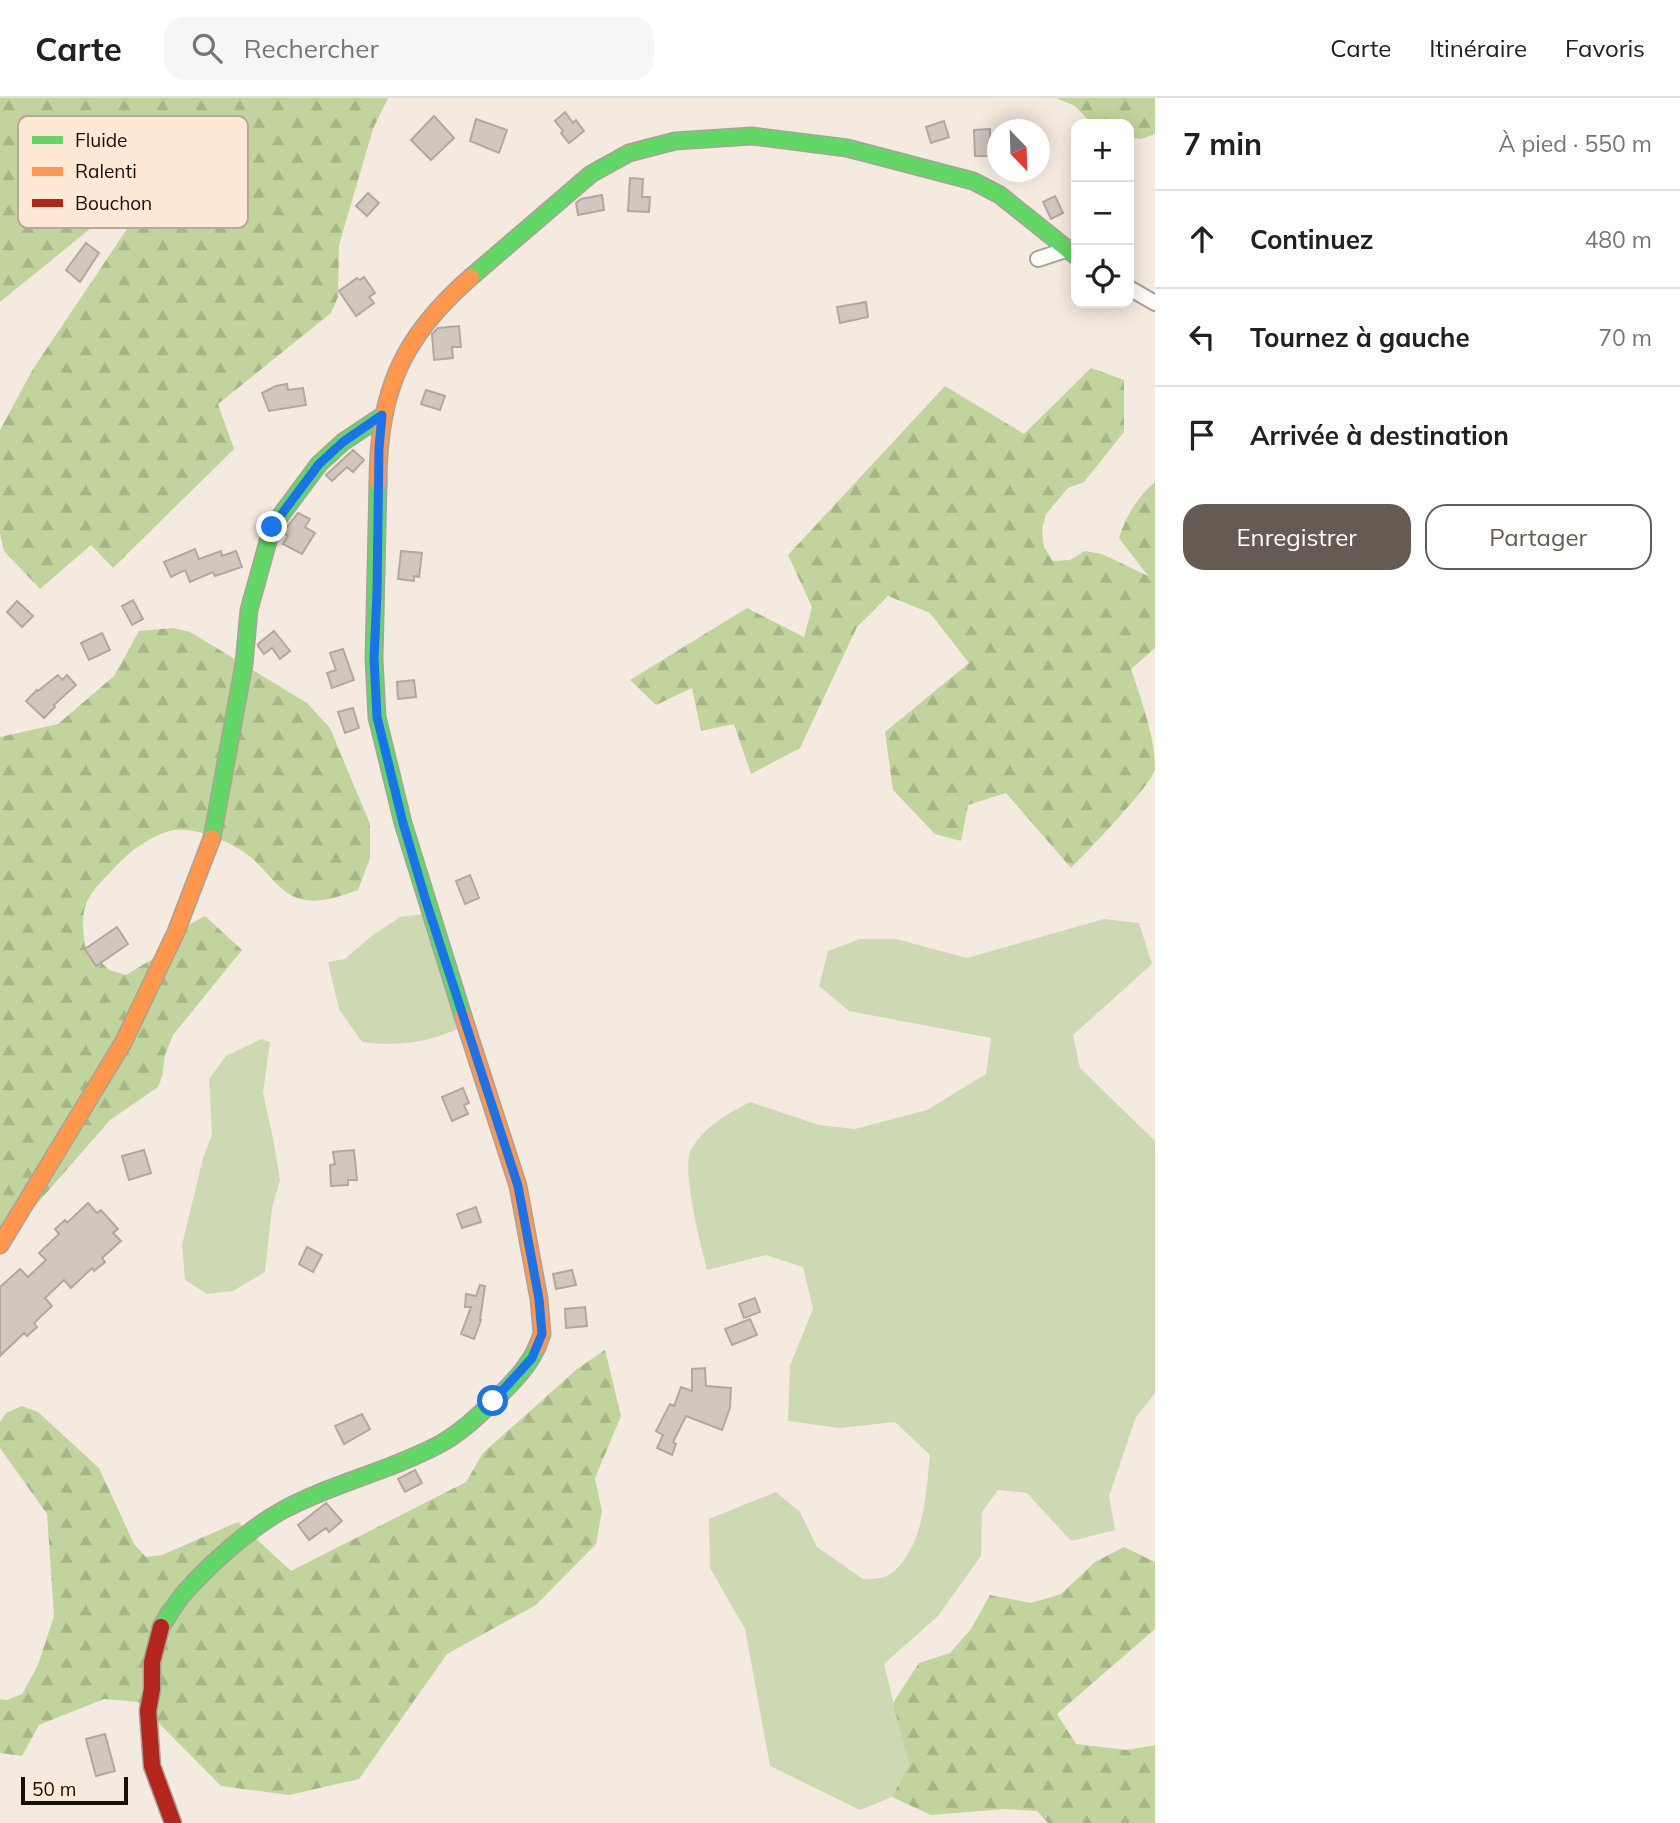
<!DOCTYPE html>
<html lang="fr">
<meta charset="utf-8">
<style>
:root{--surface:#fff;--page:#f6f6f6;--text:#202124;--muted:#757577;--line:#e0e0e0;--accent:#655b53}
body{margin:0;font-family:Mulish,sans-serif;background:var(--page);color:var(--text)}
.controls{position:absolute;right:21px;top:21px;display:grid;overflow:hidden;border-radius:14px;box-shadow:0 4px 18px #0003}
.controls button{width:63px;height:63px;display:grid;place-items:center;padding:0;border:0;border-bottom:2px solid var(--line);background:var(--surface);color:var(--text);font:35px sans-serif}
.compass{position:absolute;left:987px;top:21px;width:63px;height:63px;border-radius:50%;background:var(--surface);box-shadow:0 4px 18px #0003;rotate:157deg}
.scale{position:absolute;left:21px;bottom:18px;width:107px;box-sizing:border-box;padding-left:7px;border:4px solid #170e07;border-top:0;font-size:19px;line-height:24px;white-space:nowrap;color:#170e07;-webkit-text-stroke:5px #fee9d7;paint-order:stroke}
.stop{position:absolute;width:21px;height:21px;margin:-16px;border:5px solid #1a73e8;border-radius:50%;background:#fff}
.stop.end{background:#1a73e8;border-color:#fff;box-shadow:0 2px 7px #0008}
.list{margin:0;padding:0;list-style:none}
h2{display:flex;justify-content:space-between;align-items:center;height:91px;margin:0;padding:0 28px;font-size:30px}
h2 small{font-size:23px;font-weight:400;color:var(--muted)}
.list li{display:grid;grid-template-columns:46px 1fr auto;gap:21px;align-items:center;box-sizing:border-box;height:98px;padding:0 28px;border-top:2px solid var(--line)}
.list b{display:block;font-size:26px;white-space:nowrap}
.list em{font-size:23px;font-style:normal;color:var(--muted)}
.actions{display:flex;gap:14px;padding:21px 28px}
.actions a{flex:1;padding:16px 0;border:2px solid var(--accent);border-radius:21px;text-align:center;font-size:24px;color:var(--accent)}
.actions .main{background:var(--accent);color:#fff}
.icon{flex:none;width:38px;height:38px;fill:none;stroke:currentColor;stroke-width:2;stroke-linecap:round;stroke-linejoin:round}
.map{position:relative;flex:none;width:1155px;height:1725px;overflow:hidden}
header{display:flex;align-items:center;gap:42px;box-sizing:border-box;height:98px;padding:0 35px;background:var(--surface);border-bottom:2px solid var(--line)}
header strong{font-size:33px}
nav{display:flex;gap:38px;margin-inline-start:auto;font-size:24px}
.search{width:490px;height:63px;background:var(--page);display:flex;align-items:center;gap:18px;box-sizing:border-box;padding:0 24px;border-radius:21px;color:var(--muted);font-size:26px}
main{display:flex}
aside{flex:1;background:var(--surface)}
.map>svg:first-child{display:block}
.grass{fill:#cdd9b3}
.forest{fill:url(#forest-firs)}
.building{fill:#d1c7bf;stroke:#b1a8a0;stroke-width:2}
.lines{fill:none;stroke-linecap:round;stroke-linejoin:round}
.street-casing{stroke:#aaa198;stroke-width:18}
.fast-casing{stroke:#aaa198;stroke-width:19}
.slow-casing{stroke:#aaa198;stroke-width:19}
.jam-casing{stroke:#aaa198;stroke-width:19}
.street{stroke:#fefcfa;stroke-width:14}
.fast{stroke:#63d668;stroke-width:16}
.slow{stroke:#ff974d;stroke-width:16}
.jam{stroke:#b3261e;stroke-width:16}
.route{stroke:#1a73e8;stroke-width:9}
.key{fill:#fee9d7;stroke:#b9a799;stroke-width:2}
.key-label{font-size:19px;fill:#170e07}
</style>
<header>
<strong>Carte</strong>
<div class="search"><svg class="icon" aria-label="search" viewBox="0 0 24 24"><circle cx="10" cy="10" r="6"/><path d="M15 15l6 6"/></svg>Rechercher</div>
<nav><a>Carte</a><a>Itinéraire</a><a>Favoris</a></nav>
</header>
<main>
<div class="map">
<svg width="1155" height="1725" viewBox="0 0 1155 1725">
<defs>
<pattern id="forest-firs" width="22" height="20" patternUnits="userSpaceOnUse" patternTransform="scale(1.75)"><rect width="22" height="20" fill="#c1d49d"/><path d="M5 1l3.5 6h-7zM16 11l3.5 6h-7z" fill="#a5b586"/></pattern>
</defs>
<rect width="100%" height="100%" fill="#f5eae0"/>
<path class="grass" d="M430,815L467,927C430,944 402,949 362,944L339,911L328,864L345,861L370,839L400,819Z
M1104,821L1139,825L1152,866L1073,937L1080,970L1155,1043V1295L1136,1319L1109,1398L1115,1432L1071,1443L1027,1395L998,1392L982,1414L981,1458L938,1518L884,1566L909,1667L892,1699L860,1712L770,1668L745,1531L710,1470L709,1421L776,1394L800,1414L817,1449L863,1481C870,1481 883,1481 889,1477C924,1453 926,1395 930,1357L895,1324L840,1330L788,1323L790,1267L813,1211L803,1169L766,1157L707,1172C701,1148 681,1072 691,1052C704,1029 727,1016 750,1004L819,1027L855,1031L927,1012L986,976L991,940L849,913L819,888L828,853L860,841H896L967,860Z
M261,941L270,944L263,995L273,1040L280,1082L272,1110L265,1174L233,1193L207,1196L185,1182L182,1147L203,1060L212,1037L209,981L226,958Z"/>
<path class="forest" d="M0,0H388L373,31L339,147L338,199L331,215L218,306L234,351L113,470L91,447L40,491L4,453L0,435V332L33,271L129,128L112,113L0,204Z
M1056,0H1155V36L1141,41L1129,39V26H1092L1075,8Z
M1091,270L1124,282V334L1084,384L1068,390L1046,416L1042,432L1044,449L1053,463L1070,462L1085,453L1102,456L1148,478L1119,440C1126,418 1137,399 1155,384V550L1131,571C1141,601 1155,638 1155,671C1152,687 1086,755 1071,770L1006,695L968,707L961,743L935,736L893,692L885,634L969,565L930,515L888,498L857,529L800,650L751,676L734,626L701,633L692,590L656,607L630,582L747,510L804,539L812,509L788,457L945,288L1024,336Z
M173,530L190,534L307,605L330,630L370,726V760L358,792C342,797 324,805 306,802C282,799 270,776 253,761C234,745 194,727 169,733C149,739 129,754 116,768C87,799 79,804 85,848L109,872L126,877L154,860L176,834L205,818L242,852L173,937L165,957L162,979L158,989L110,1022L0,1148V639L58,626L114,578L139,533Z
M605,1252L621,1318L595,1380L602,1413L596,1446L536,1507L447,1556L359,1681L289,1697L221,1688L138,1604L104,1601L39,1627L22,1658L0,1655V1601L7,1602L22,1596L38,1567L54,1518L47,1416L0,1350V1324L6,1315L22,1308L38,1314L99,1370L134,1446L146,1459L162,1457L238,1424L291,1473L466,1384L483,1355L577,1271Z
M1124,1449L1155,1464V1531L1057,1616L1076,1646L1127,1652L1155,1647V1725H1048L1037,1713L1004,1711L931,1717L892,1699L909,1667L893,1605L919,1565L950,1555L971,1531L990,1497L1031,1505L1061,1496L1095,1464Z"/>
<path class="building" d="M565,14L573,25L576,22L584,33L569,45L561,35L563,33L555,23Z
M434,18L454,40L431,62L411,42Z
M476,21L507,32L499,55L470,43Z
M944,23L949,39L931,45L926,29Z
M990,31V41H996V58H975L974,32Z
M630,80L643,81L642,99H650L649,114L628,113Z
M368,95L379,105L367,118L356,108Z
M602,97L604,112L578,117L576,105L581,101Z
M1055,98L1063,115L1051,121L1043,104Z
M86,145L99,155L80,184L66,172Z
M364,179L375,195L369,199L374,205L356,218L339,193L357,180L360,182Z
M866,204L868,219L840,225L837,209Z
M459,228L461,249H452L453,260L434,262L432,236L438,230Z
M287,286L288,292L303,290L306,307L269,313L262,295L276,288Z
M426,292L445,298L440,312L421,306Z
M353,352L364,362L353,374L347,369L332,383L326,377Z
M298,415L310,421L305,429L315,435L302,456L283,446L288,438L283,434Z
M195,451L199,461L221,453L222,458L236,453L242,469L215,478L213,474L190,484L185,472L171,479L164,464Z
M401,453L422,455L419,479L414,478V483L398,481Z
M133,502L143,521L132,527L122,508Z
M17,503L33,518L22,529L7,514Z
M274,533L290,553L280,561L272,550L264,556L258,548V546Z
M102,535L110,552L89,562L81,545Z
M343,551L354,582L332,590L327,575L336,572L330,555Z
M58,577L62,582L67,577L76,587L54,607L55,609L44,620L26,603L37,592L38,593Z
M414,582L416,599L398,601L397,584Z
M353,610L359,630L345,635L338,614Z
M470,777L479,800L465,806L456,783Z
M117,829L128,846L96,868L85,851Z
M463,990L469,1005L464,1007L468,1016L452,1023L442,999Z
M144,1052L151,1075L129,1082L122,1058Z
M354,1052L357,1082H348V1087L331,1088L330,1067L335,1066L333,1054Z
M88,1105L97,1115L101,1112L118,1131L113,1135L121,1143L102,1160L105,1164L94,1173L92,1170L71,1190L64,1182L45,1200L52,1208L34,1225L37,1229L27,1238L24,1235L0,1258V1189L20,1171L28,1179L46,1162L39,1155L59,1136L55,1131L65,1122L67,1125Z
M476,1109L481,1124L462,1130L457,1116Z
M307,1149L322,1157L313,1174L299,1166Z
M572,1172L576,1187L556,1191L553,1176Z
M480,1187L485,1188L480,1222H481L474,1241L461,1236L471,1209H465L466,1196L476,1198Z
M755,1200L760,1214L744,1220L739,1206Z
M585,1209L587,1228L566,1230L565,1211Z
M750,1221L757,1237L732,1247L725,1231Z
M705,1270L706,1288L731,1290L730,1310L722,1332L686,1318L673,1344L676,1346L672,1357L657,1350L663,1337L656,1333L670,1306L674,1308L681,1289L692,1293V1271Z
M362,1316L370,1331L344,1346L335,1328Z
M415,1372L422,1385L405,1394L398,1381Z
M326,1405L342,1423L329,1434L326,1430L309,1442L298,1427Z
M105,1636L115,1673L96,1678L86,1641Z"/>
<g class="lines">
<g class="street-casing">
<path id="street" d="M1038,161L1075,149
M1129,190L1155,205"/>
</g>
<g class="fast-casing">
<path id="fast" d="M471,179L591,76L629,55L675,43L752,38L847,50L973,83L1000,97L1076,158
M378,385L374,561L377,619L403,725L463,918
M212,740L244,566L249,512L272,429L319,366L343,344L382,318
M161,1529C168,1518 176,1504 185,1494C210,1466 250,1430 283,1412C333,1385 390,1373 440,1346C462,1334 480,1316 498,1299C513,1284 529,1268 537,1249"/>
</g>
<g class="slow-casing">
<path id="slow" d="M378,385C378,294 402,239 471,179
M463,918L518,1088L539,1201L542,1236L537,1249
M0,1147L123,945L176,834L212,740"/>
</g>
<g class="jam-casing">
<path id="jam" d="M161,1529L152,1564V1591L148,1613L152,1668L173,1725"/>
</g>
<use href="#street" class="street"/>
<use href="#fast" class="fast"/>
<use href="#slow" class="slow"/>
<use href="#jam" class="jam"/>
</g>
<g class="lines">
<path class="route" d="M272,429L319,366L343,344L382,317L379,350L377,494L374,561L377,619L403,725L425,800L518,1088L539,1201L542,1236L532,1260L493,1303"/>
</g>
<rect x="18" y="18" width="230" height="112" rx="10" class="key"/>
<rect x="32" y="38" width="31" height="8" fill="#63d668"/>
<rect x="32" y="69" width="31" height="9" fill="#ff974d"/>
<rect x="32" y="101" width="31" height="8" fill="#b3261e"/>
<g class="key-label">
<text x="75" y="49">Fluide</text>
<text x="75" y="80">Ralenti</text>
<text x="75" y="112">Bouchon</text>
</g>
</svg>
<div class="controls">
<button>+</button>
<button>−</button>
<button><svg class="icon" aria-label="locate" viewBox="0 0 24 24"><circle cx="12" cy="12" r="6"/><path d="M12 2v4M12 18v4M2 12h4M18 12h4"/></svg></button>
</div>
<svg class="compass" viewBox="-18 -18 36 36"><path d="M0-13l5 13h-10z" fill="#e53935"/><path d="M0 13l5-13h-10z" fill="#757577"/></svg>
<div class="scale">50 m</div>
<div class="stop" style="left:493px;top:1303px"></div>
<div class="stop end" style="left:272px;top:429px"></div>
</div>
<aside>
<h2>7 min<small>À pied · 550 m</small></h2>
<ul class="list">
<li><svg class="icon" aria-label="ahead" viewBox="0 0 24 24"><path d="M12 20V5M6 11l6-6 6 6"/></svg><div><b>Continuez</b></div><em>480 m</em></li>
<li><svg class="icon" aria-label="left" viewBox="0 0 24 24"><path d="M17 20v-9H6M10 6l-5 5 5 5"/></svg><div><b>Tournez à gauche</b></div><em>70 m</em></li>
<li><svg class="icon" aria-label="arrive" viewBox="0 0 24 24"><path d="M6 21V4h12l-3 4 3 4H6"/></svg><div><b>Arrivée à destination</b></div></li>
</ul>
<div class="actions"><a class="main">Enregistrer</a><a>Partager</a></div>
</aside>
</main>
